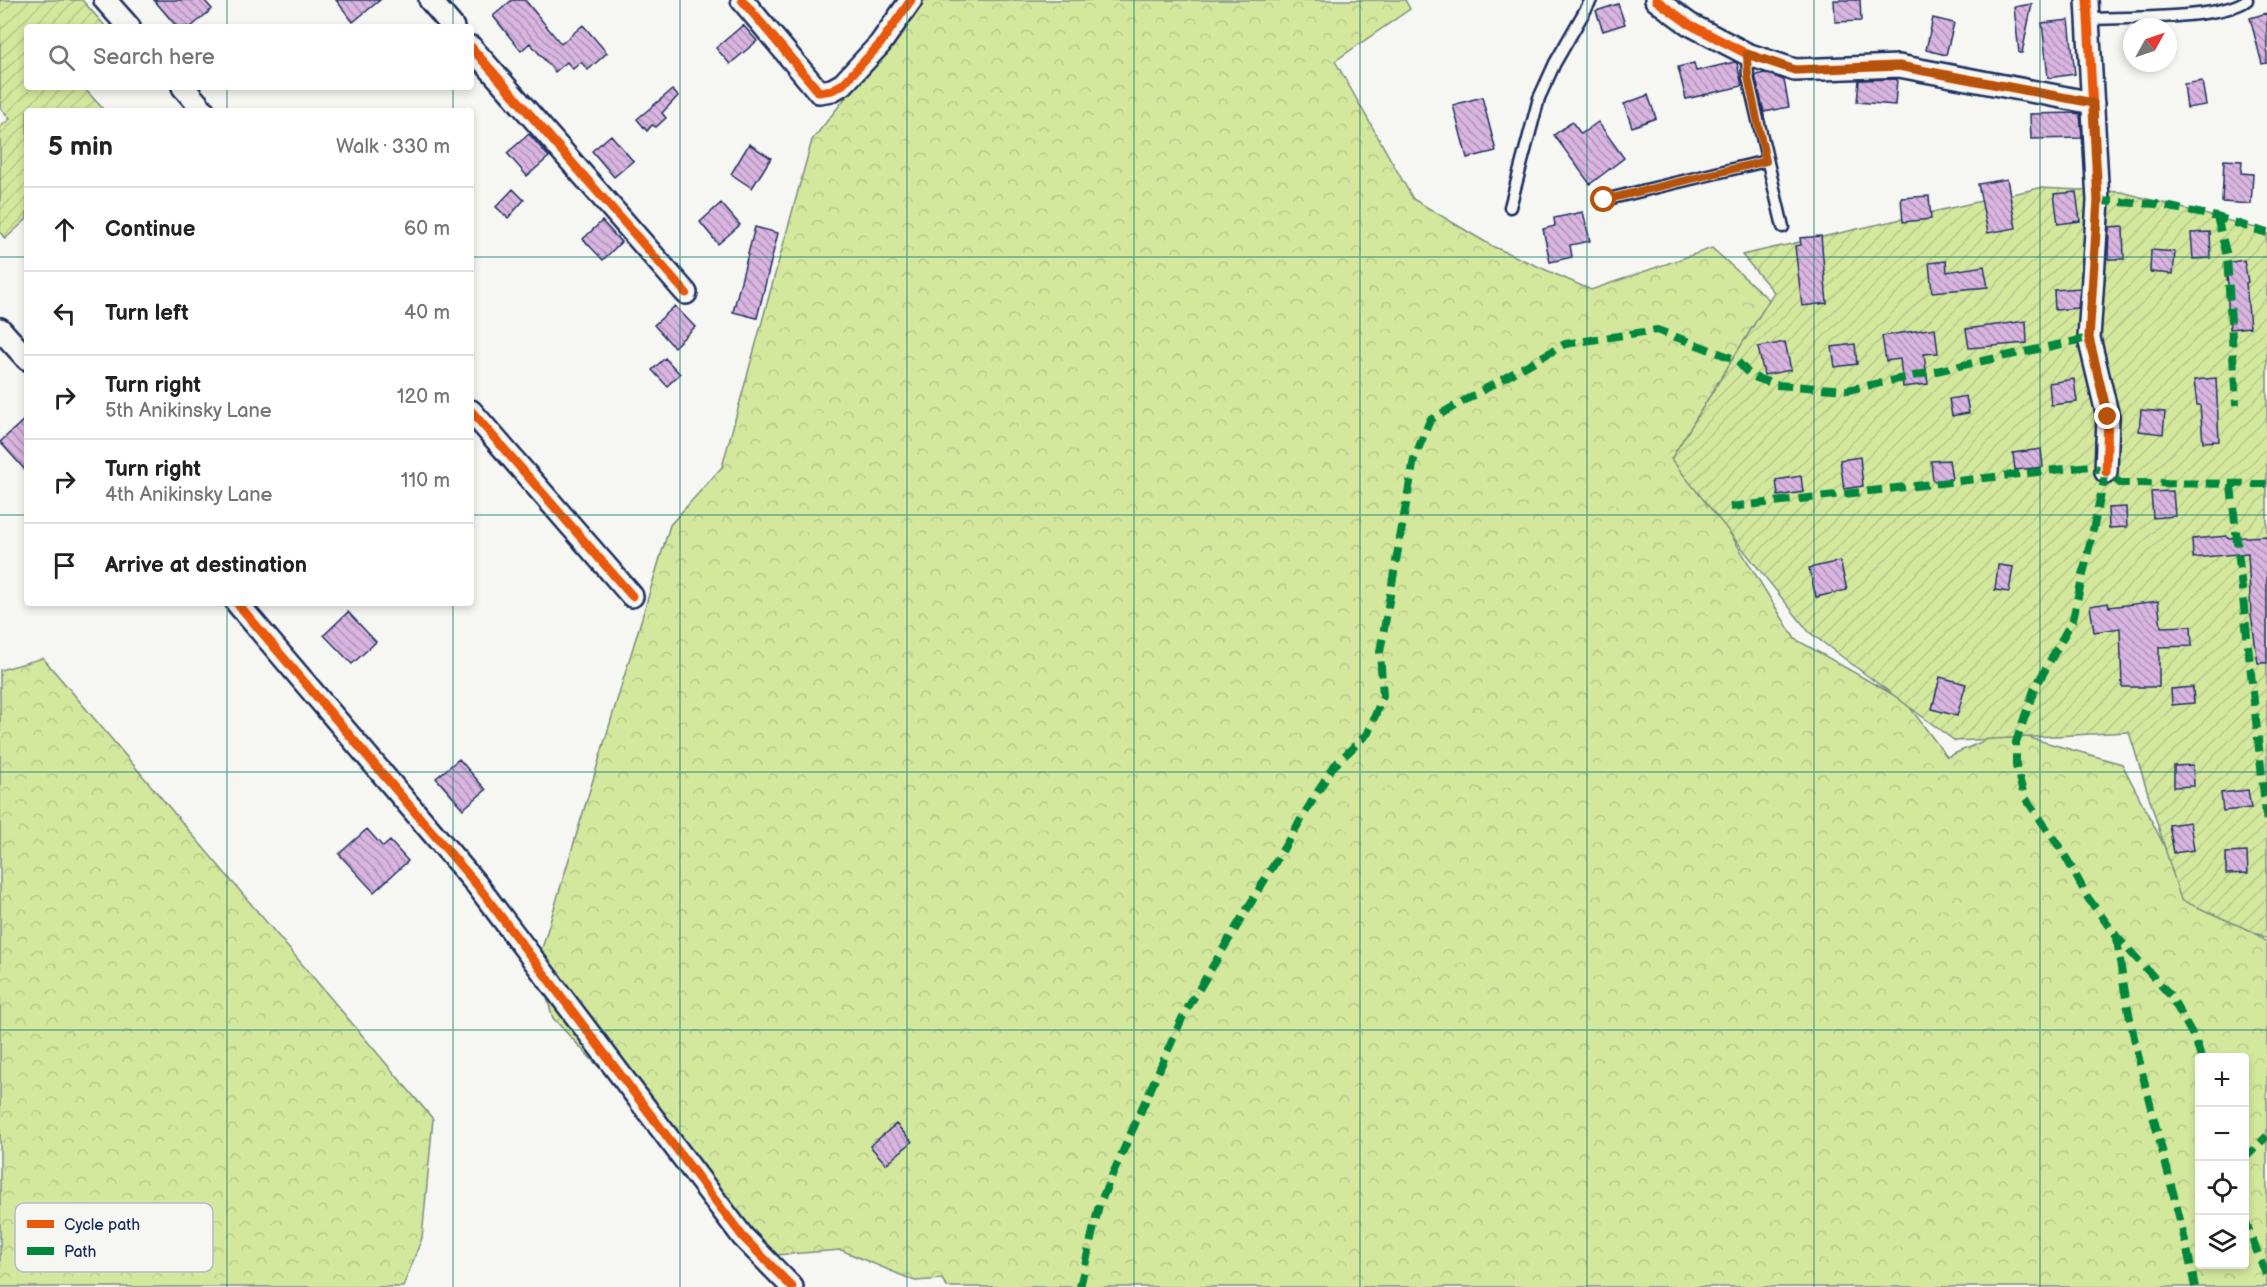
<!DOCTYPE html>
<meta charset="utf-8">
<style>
:root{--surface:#fff;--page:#f2f2f2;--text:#222;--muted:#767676;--line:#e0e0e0}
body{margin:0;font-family:"Balsamiq Sans",sans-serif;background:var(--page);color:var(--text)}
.controls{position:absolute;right:18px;bottom:18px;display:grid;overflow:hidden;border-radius:6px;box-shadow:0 3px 9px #0003}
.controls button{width:54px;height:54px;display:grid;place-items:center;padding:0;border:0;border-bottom:2px solid var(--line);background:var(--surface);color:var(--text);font:30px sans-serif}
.compass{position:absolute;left:2123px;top:18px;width:54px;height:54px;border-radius:50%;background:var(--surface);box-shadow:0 3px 9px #0003;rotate:50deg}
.stop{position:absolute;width:18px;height:18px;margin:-14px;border:4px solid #b45309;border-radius:50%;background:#fff}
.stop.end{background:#b45309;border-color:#fff;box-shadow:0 2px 6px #0008}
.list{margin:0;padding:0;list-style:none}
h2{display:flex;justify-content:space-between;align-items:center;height:78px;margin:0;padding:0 24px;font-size:26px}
h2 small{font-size:20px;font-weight:400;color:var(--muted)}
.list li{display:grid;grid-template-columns:39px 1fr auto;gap:18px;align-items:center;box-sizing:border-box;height:84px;padding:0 24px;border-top:2px solid var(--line)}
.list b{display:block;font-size:22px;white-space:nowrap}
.list p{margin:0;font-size:20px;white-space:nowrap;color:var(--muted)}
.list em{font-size:20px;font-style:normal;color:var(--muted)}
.icon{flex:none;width:33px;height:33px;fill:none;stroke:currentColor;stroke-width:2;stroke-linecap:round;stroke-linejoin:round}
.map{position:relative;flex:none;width:2267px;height:1287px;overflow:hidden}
.search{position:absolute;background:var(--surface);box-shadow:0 3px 9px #0003;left:24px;top:24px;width:450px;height:66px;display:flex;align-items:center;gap:15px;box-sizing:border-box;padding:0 21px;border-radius:6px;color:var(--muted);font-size:22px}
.panel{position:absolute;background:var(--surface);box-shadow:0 3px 9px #0003;left:24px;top:108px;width:450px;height:498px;border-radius:6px}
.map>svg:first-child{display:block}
.forest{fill:url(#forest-crowns);stroke:#788c7e;stroke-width:1.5;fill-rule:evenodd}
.garden{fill:url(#garden-furrows);stroke:#788c7e;stroke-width:1.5}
.building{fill:url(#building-back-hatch);stroke:#1b2f5e;stroke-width:1.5}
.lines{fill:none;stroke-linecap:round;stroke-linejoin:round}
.lane-casing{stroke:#1b2f5e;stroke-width:15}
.street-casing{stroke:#1b2f5e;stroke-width:26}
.lane{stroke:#f6f6f2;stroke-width:10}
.street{stroke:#f6f6f2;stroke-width:21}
.quiet{stroke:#00873e;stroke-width:8;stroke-dasharray:15 8;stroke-linecap:butt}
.cycleway-casing{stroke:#f6f6f2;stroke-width:13}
.cycleway{stroke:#e8590c;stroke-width:9}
.route{stroke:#b45309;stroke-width:8}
.grid{fill:none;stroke:#0f766e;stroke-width:1.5;stroke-opacity:0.55}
.key{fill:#f6f6f2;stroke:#b4bac6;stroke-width:1.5}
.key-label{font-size:16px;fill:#1b2f5e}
</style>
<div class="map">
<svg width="2267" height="1287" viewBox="0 0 2267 1287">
<defs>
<pattern id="forest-crowns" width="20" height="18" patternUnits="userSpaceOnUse" patternTransform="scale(1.5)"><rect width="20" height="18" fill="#d4e89d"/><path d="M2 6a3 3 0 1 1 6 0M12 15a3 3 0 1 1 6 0" fill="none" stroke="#b5c78a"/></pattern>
<pattern id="garden-furrows" width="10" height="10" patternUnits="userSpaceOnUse" patternTransform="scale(1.5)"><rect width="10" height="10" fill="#d4e89d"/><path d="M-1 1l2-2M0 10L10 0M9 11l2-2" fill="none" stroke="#b5c78a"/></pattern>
<pattern id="building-back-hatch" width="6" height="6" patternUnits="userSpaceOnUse" patternTransform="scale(1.5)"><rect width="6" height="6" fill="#d9b5e0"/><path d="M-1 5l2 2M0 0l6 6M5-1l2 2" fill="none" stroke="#af94b9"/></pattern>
</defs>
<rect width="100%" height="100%" fill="#f6f6f2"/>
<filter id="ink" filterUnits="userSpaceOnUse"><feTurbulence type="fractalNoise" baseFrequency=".0167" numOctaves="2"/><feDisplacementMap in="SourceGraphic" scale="12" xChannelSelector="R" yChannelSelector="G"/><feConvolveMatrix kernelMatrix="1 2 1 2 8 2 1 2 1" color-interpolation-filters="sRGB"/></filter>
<g filter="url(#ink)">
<path class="forest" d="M910,0H1405L1410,9L1335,61L1413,199L1492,246L1591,290L1712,248L1788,317L1690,468L1795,639L1906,702L1947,757L2006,731L2122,764L2182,880L2267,942V1287H947L942,1279L915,1281L841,1250L762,1256L704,1180L553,1018L537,965L670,525L722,467L812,140L892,39ZM2200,1058H2244V1264H2200Z
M43,658L433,1119L422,1238L403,1287H0V670Z"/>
<path class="garden" d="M0,0H82L106,27H27V87H83L105,111H27V219L5,239L0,232V127L10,119L0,107Z
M2039,188L2122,192L2267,231V938L2181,900L2129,732L1955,741L1809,632L1671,459L1774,292L1742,255Z"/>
<path class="building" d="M154,0H204L212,9L191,27H177Z
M336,0H380L353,22Z
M512,0H525L561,44L583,25L607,53L588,70L581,62L573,69L567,62L555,72L530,43L521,51L493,16Z
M1834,0H1860L1861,21L1835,22Z
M1618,4L1625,24L1603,31L1596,11Z
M2032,4L2022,53H2019L2014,7Z
M2267,13V63L2262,64L2250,18Z
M1933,18L1954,23L1946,55L1926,50Z
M2069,20L2075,74L2048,78L2042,23Z
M743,25L757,41L730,64L716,48Z
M1734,62L1737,63L1742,86L1686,99L1678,67L1694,63L1696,71Z
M1765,73L1784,80L1789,107L1764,112L1755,75Z
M1897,79L1895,105L1857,102L1859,80Z
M2202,81L2206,105L2187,108L2184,84Z
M672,90L678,96L662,113L666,118L656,127L652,125L647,131L637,119Z
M1648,95L1656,118L1632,127L1624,104Z
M1482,97L1496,151L1467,158L1453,105Z
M2076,113L2080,114L2082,138L2031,139L2030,114Z
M1572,122L1581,134L1598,122L1624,158L1590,184L1554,135Z
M529,134L549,157L527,176L507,153Z
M611,135L633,161L614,177L592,151Z
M749,144L771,158L752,188L731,174Z
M2224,160L2242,161L2241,173L2253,174L2251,204L2222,202Z
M2007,179L2016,228L1988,233L1978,184Z
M513,189L524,200L508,218L496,207Z
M2076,192L2080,221L2058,224L2054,194Z
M1929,196L1931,219L1903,222L1901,198Z
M721,203L740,225L718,244L700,222Z
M1583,212L1590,241L1570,245L1572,257L1550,262L1543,229L1555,226L1554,218Z
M602,221L621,242L603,260L583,239Z
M2123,226L2124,259H2108L2109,227Z
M755,227L778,233L757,318L733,312Z
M2210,232L2211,258L2193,259L2191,233Z
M1821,236L1827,303L1802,306L1795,246L1801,245L1800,238Z
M2151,250L2175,252L2173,274L2150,272Z
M2244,260L2248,282L2246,283L2250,327L2230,329L2227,291H2229L2225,263Z
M1946,261L1947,272L1984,266L1988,287L1932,292L1929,263Z
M2080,288L2078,308L2055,310L2054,290Z
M675,306L695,327L674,347L654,325Z
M2026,321L2027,343L1969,348L1966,329Z
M1935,328L1938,353L1924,354L1928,384L1903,387L1900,359L1886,361L1882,336Z
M1785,342L1791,370L1764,375L1758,347Z
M1855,344L1857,364L1835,367L1832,347Z
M665,358L680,374L667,386L652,370Z
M2216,378L2219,441L2203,442L2200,405H2197L2194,380Z
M2074,379L2077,402L2051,405L2049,383Z
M1966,396L1969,413L1952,416L1949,399Z
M2141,410L2165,412L2163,434L2139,431Z
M27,417V472L0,442Z
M2041,449L2043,467L2015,470L2013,453Z
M1860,457L1863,486L1844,489L1840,460Z
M1949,460L1952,479L1933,481L1931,461Z
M1801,476L1803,492L1778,496L1776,480Z
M2173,491L2175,516L2153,518L2151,492Z
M2126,507L2127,527L2109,528L2108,508Z
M2227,536V538L2267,536V663H2258L2251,615L2248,553L2193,558L2192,539Z
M1840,561L1847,590L1816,597L1809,568Z
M1998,565L2013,567L2009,592L1995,590Z
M2158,601L2161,627L2191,626L2192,646L2159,647V687H2122L2120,628L2094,632L2090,606L2108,603L2109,607Z
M348,612L376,642L352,664L324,635Z
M1940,677L1966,684L1957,716L1932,709Z
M2193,687L2194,703L2172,705L2171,689Z
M459,759L486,790L463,809L436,778Z
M2193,765L2194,786L2174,787V766Z
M2248,790L2251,808L2223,811L2221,793Z
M2190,822L2194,850L2174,853L2169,825Z
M367,829L383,847L390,841L408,861L374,892L339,854Z
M2247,852L2248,873L2226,874V853Z
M896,1124L912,1142L886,1164L870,1146Z"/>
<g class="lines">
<g class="lane-casing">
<path id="lane" d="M2089,19C2126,17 2220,20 2247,0
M1747,54L1748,77L1783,227
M1604,200L1766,161
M1510,207L1539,98L1555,63L1591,0"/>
</g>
<g class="street-casing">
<path id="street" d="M105,0L129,27
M430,0L453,27
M742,0L819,92L832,90L843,84L880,44L911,0
M1656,0L1689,24L1747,54L1795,70L1899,66L2093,103
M2087,0L2098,201L2089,338L2108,417L2106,472
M471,47L686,293
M183,87L204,111
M0,329L27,359
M471,411L632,596
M237,603L477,885L743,1237L792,1287"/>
</g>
<use href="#lane" class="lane"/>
<use href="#street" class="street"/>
<path class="quiet" d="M2098,201L2156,204L2217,217L2267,233
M2217,217L2227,256L2236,405
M2106,472L2073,619L2034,690L2016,742V766L2024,796L2063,852L2088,898L2117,937L2171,996L2196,1041L2201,1058
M2231,485L2267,824
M1730,507L2090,466L2106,472L2120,483L2267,484
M2117,937C2130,1056 2172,1170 2195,1287
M2244,1159L2267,1136
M2244,1218L2267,1277
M1080,1287L1099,1205L1184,1014L1332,768L1368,733L1383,696L1380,652L1414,459L1430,420L1565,344L1657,330L1735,359L1751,376L1776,385L1848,390L2089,338"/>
<g class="cycleway-casing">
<path id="cycleway" d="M742,0L819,92L832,90L843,84L880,44L911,0
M1656,0L1689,24L1747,54L1795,70L1899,66L2093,103
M2087,0L2098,201L2089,338L2108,417L2106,472
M471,47L686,293
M471,411L632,596
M237,603L477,885L743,1237L792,1287"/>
</g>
<use href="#cycleway" class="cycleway"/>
</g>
</g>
<g class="lines" filter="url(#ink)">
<path class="route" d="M1604,200L1766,161L1748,77L1747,54L1795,70L1899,66L2093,103L2098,201L2089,338L2108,417"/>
</g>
<path class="grid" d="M227,0V27M453,0V27M680,0V1287M907,0V1287M1134,0V1287M1360,0V1287M1587,0V1287M1814,0V1287M2040,0V1287M227,87V111M453,87V111M0,257H27M471,257H2267M0,515H27M471,515H2267M227,603V1287M453,603V1287M0,772H2267M0,1030H2267"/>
<rect x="15" y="1203" width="198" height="69" rx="9" class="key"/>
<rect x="27" y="1220" width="27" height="8" fill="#e8590c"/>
<rect x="27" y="1247" width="27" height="8" fill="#00873e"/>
<g class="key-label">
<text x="64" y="1230">Cycle path</text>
<text x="64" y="1257">Path</text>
</g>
</svg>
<div class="controls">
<button>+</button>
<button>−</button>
<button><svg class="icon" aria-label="locate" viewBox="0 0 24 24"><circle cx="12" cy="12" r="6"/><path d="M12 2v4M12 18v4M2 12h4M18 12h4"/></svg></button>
<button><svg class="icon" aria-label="layers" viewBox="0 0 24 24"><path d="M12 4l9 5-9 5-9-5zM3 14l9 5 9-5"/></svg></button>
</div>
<svg class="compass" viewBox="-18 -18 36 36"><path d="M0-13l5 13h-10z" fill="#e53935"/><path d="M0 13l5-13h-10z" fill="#767676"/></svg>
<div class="stop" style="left:1604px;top:200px"></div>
<div class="stop end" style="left:2108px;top:417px"></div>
<div class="search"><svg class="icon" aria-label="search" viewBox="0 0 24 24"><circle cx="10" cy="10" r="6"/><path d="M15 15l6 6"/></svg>Search here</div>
<section class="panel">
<h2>5 min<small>Walk · 330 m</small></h2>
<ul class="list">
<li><svg class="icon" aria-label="ahead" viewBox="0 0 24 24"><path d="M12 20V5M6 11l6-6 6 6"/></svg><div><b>Continue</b></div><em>60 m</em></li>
<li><svg class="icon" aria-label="left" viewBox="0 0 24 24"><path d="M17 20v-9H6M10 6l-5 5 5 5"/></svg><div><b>Turn left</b></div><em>40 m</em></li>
<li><svg class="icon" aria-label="right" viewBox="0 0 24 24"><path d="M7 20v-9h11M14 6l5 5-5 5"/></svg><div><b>Turn right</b><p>5th Anikinsky Lane</p></div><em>120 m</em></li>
<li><svg class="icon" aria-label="right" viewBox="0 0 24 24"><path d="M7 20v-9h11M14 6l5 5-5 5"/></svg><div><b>Turn right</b><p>4th Anikinsky Lane</p></div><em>110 m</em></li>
<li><svg class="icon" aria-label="arrive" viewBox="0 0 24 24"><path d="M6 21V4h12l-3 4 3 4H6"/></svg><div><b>Arrive at destination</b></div></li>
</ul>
</section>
</div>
